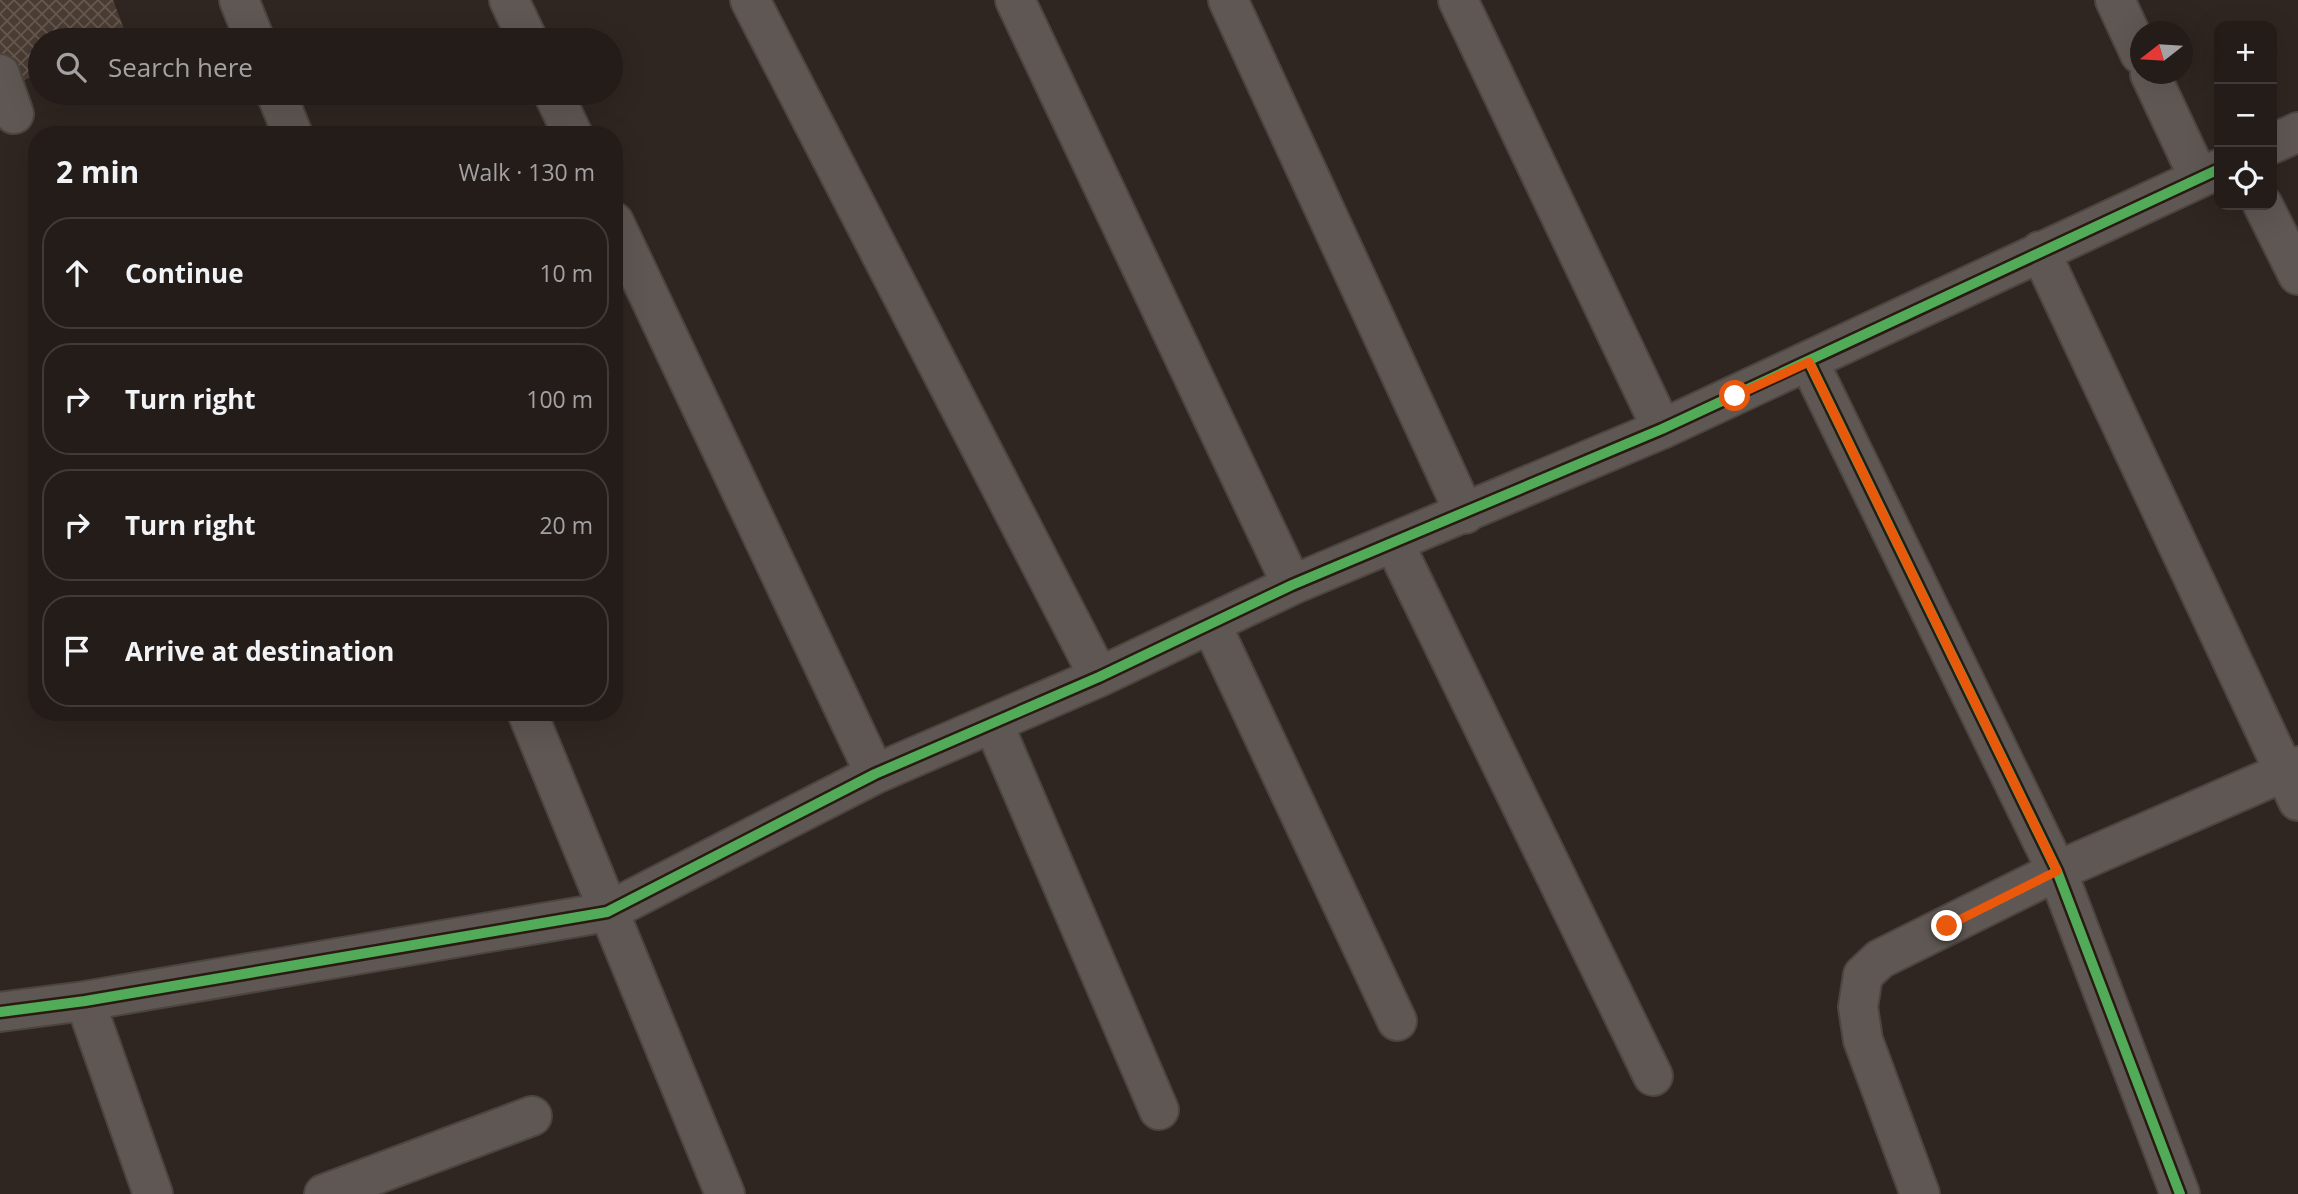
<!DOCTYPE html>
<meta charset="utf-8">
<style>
:root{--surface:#231c19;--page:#2b2522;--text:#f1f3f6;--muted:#a3a1a2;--line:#403a38}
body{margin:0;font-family:"Open Sans",sans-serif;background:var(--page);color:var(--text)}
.controls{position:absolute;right:21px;top:21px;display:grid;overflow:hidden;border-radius:14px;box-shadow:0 7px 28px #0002}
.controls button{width:63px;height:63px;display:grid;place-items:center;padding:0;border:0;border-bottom:2px solid var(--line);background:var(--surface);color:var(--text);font:35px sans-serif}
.compass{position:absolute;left:2130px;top:21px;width:63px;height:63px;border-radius:50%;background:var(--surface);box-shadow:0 7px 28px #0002;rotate:253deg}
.stop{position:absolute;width:21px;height:21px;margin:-16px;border:5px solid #ea580c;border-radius:50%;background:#fff}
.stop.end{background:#ea580c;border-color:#fff;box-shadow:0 2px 7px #0008}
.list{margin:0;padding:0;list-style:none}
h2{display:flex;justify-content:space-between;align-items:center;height:91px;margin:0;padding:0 28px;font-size:30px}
h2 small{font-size:23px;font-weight:400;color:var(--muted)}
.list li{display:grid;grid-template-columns:46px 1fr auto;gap:21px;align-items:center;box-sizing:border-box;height:112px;margin:0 14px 14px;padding:0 14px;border:2px solid var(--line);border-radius:28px}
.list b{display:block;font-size:26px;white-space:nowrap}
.list em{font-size:23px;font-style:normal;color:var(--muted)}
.icon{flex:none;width:38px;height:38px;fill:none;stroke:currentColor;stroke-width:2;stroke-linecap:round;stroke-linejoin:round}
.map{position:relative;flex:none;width:2298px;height:1194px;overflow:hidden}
.search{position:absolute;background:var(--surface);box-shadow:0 7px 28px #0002;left:28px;top:28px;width:595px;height:77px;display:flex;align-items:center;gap:18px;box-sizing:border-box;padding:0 24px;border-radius:38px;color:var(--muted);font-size:26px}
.panel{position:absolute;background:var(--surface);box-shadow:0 7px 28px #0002;left:28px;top:126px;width:595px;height:595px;border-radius:28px}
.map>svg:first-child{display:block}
.building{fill:url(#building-cross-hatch)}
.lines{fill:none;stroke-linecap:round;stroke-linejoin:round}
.street-casing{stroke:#4b443f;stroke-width:42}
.secondary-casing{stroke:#4b443f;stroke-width:42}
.street{stroke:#5f5753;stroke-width:38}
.secondary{stroke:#5f5753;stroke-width:38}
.cycleway-casing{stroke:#2a1b12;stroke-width:15}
.cycleway{stroke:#51ab58;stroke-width:10}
.route{stroke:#ea580c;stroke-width:9}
</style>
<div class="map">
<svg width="2298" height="1194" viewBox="0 0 2298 1194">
<defs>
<pattern id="building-cross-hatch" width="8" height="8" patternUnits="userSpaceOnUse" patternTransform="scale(1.75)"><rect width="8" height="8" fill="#4a3c32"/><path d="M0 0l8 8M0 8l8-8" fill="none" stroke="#655850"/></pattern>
</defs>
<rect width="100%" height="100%" fill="#2f2621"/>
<path class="building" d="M0,0H113L128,40H40V74L11,85L0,57Z"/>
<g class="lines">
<g class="street-casing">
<path id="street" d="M509,0L528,40
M750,0L1099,677
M1015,0L1292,585
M1228,0L1465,514
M1458,0L1662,429
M2115,0L2140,54
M0,74L14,114
M2150,74L2199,178
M553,93L573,135
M2272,144L2298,132
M2263,205L2298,275
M614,222L875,774
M2040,251L2298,801
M1809,362L2057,871L2180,1194
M1394,543L1653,1076
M1211,624L1397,1021
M993,723L1159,1110
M85,1001L153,1194
M0,1012L85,1001L607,912L875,774L1099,677L1292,585L1662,429L2219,169
M324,1194L532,1116
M1920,1194L1863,1040L1858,1007L1863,975L1880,959L2057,871L2298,766"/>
</g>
<g class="secondary-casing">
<path id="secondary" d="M239,0L255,40
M276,93L293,135
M527,712L725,1194"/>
</g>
<use href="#street" class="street"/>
<use href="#secondary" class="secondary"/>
<g class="cycleway-casing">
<path id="cycleway" d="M1809,362L2057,871L2180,1194
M0,1012L85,1001L607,912L875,774L1099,677L1292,585L1662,429L2219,169"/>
</g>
<use href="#cycleway" class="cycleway"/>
</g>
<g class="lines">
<path class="route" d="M1735,396L1809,362L2057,871L1947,926"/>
</g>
</svg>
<div class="controls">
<button>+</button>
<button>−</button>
<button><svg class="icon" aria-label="locate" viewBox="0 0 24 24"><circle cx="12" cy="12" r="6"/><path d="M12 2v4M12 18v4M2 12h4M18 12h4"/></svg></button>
</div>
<svg class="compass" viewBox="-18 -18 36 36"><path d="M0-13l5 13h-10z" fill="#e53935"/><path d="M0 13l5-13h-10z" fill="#a3a1a2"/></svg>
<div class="stop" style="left:1735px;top:396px"></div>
<div class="stop end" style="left:1947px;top:926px"></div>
<div class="search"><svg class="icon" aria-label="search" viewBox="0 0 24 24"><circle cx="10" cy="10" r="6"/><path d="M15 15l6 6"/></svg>Search here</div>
<section class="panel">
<h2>2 min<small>Walk · 130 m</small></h2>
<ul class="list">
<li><svg class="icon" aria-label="ahead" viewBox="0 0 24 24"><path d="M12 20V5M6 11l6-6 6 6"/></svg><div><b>Continue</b></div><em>10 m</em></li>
<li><svg class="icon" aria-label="right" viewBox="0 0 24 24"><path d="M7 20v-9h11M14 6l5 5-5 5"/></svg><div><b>Turn right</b></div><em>100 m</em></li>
<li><svg class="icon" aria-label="right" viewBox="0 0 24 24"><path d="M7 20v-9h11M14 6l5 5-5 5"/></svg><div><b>Turn right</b></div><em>20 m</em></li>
<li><svg class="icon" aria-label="arrive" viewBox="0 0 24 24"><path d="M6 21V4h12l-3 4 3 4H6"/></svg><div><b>Arrive at destination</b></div></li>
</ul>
</section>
</div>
